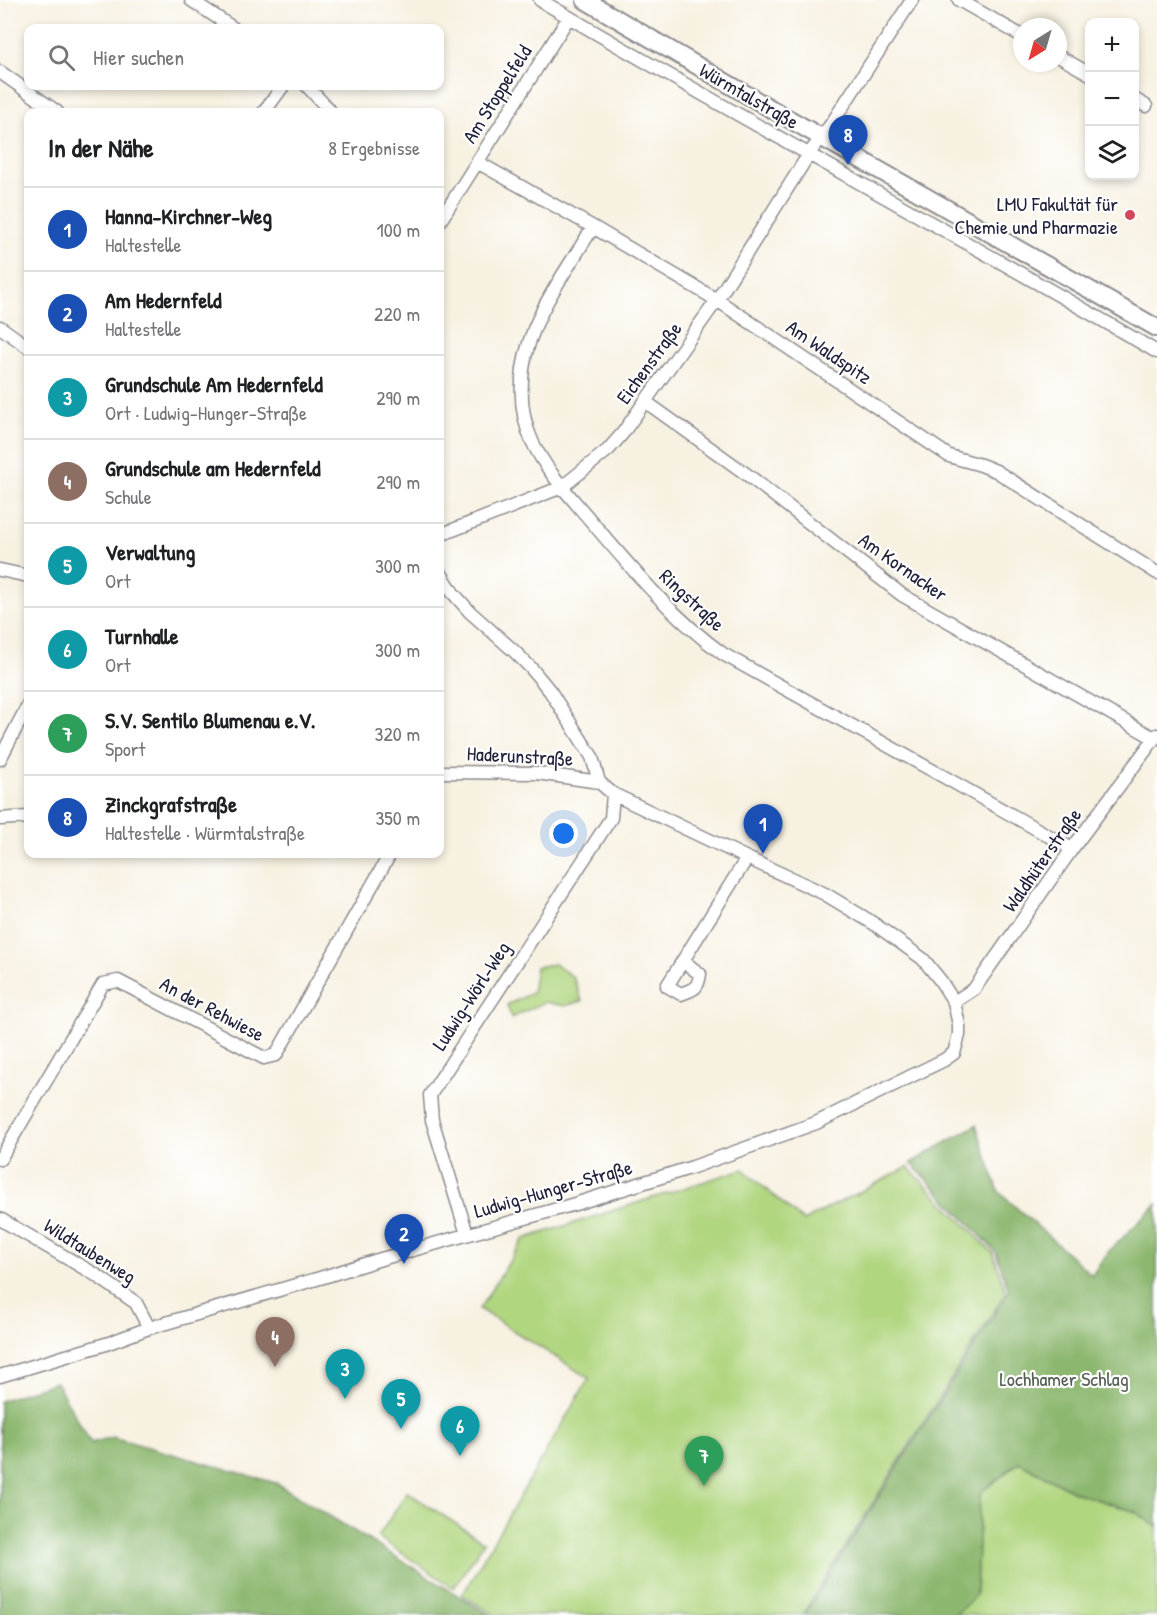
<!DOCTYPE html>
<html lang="de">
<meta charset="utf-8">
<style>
:root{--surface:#fff;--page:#f2f2f2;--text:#202124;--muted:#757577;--line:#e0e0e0;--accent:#0f766e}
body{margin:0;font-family:"Patrick Hand",sans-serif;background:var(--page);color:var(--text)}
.controls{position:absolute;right:18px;top:18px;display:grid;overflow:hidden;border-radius:12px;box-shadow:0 3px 9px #0003}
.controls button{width:54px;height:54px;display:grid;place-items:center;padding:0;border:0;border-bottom:2px solid var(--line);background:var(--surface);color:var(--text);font:30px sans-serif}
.compass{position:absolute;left:1013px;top:18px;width:54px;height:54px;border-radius:50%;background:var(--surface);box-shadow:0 3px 9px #0003;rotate:217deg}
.you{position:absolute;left:564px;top:834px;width:21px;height:21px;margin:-15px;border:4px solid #fff;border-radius:50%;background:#1a73e8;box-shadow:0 0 0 9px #1a73e833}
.badge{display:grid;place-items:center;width:39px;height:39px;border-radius:50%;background:var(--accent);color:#fff;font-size:20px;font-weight:700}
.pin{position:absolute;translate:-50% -50px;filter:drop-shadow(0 2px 3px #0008)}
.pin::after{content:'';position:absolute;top:32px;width:21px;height:18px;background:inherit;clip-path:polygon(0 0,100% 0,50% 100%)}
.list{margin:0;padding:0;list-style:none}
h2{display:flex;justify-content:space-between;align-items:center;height:78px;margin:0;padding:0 24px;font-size:26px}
h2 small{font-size:20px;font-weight:400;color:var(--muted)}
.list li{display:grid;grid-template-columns:39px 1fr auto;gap:18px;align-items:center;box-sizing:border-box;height:84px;padding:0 24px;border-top:2px solid var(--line)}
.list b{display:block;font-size:22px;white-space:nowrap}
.list p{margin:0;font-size:20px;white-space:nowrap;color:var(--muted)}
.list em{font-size:20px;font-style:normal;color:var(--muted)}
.icon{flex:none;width:33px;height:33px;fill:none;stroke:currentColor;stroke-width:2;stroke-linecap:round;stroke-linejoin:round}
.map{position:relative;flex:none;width:1157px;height:1615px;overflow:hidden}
.search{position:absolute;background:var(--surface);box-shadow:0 3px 9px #0003;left:24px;top:24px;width:420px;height:66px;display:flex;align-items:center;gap:15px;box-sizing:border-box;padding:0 21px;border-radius:12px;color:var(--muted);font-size:22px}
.panel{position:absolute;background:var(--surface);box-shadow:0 3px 9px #0003;left:24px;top:108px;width:420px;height:750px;border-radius:12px}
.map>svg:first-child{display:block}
.green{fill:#b1d680;stroke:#6a7c5e;stroke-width:1.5}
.forest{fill:#8cb76e;stroke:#576c54;stroke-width:1.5}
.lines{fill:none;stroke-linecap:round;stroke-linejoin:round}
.street-casing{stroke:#8c8a8e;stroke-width:15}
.secondary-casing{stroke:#8c8a8e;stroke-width:20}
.street{stroke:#fff;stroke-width:12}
.secondary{stroke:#fff;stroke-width:16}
.poi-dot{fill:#d1495b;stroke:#fff;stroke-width:2}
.labels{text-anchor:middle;stroke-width:4.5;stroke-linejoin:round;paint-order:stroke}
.street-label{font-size:20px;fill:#22223b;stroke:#fff}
.poi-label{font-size:20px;fill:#22223b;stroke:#fff;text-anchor:end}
.park-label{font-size:20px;fill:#546153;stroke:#fff}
</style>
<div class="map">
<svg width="1157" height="1615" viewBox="0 0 1157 1615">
<rect width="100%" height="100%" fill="#fff"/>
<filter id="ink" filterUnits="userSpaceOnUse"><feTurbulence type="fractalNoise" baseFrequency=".0167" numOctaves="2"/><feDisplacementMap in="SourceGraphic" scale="12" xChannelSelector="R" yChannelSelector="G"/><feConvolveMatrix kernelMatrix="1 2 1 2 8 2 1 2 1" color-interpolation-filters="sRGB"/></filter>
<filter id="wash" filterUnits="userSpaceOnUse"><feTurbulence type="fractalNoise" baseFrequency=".008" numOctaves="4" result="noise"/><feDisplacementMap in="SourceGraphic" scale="24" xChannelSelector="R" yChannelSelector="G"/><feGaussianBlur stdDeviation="1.35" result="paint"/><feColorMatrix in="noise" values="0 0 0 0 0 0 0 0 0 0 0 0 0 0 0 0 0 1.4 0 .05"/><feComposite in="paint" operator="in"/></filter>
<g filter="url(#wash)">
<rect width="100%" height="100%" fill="#f7f1e1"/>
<path class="green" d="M554,964L573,977L582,1001L564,1006L545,1002L511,1018L507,1005L532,993L536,967Z
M908,1167L993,1253L1006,1292L802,1615H495L462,1595L589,1378L479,1309L524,1239L743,1169L803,1221Z
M1020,1462L1074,1492L1136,1512L1157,1527V1615H955L976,1594L980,1493Z
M407,1492L484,1542L454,1588L378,1537Z"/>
<path class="forest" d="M976,1125L999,1192L1092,1275L1109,1251L1157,1204V1527L1136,1512L1074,1492L1019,1462L980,1493L976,1595L955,1615H804L1009,1291L996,1252L911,1163Z
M56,1382L91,1443L112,1437L276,1483L490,1615H0V1401Z"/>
</g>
<g filter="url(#ink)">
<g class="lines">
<g class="street-casing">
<path id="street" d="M191,0L233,28
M540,0C743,121 953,232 1157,352
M959,0L1022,36
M1058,56L1090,74
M0,72L57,112
M307,86L331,112
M1134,99L1146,106
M264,112L283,86
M477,162L593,227L717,300L949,456L981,465L996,471L1157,573
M440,221L569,17
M593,227C566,272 530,317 523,369C520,393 522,419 532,441C546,471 570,496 591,521C632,569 672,617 723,654L946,778L1072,849
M0,327L28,347
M646,402L749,476L902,595L1154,738
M440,535L562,487L608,450L622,434L717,300L809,154L832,123L912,0
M0,570L28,576
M0,759L28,705
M440,772L537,773L599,782
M0,819L28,817
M683,961L700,974C698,989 694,989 681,994L667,986L747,858
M954,1002L974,989L1072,849L1157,735
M0,1159L103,984L118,981L264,1058L276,1055L390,854
M0,1219L96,1275L136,1303L149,1328
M467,1234L432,1120L430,1095L611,818L613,794
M0,1376L106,1344L149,1328L320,1278L381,1259L575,1204L693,1167L816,1123L944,1060L954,1053L959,1035V1025L954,1002L940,980L923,959L873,923L825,894L747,858L613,794L599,782L592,757L550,691L531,668L514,651L470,612L453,593L440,572"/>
</g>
<g class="secondary-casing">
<path id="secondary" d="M585,0L761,103L1157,328"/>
</g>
<use href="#street" class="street"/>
<use href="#secondary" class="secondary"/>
</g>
</g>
<circle class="poi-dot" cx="1130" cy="215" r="6"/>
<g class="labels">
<g class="street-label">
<text transform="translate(497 94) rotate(-58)" y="7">Am Stoppelfeld</text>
<text transform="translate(749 96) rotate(30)" y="7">Würmtalstraße</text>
<text transform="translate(829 352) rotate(34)" y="7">Am Waldspitz</text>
<text transform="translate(649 363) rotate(-54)" y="7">Eichenstraße</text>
<text transform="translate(903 567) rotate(35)" y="7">Am Kornacker</text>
<text transform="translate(692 600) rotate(43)" y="7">Ringstraße</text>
<text transform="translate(520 756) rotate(3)" y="7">Haderunstraße</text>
<text transform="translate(1042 860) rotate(-55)" y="7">Waldhüterstraße</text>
<text transform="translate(471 996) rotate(-57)" y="7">Ludwig-Wörl-Weg</text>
<text transform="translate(212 1009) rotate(28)" y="7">An der Rehwiese</text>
<text transform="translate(553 1189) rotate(-16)" y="7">Ludwig-Hunger-Straße</text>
<text transform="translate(90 1251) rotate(32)" y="7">Wildtaubenweg</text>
</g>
<g class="poi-label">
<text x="1118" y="211">LMU Fakultät für<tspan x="1118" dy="23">Chemie und Pharmazie</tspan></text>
</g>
<g class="park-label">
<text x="1064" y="1386">Lochhamer Schlag</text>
</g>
</g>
</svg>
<div class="controls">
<button>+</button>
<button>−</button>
<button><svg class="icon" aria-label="layers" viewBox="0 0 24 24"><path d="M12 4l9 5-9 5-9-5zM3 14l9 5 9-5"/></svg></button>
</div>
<svg class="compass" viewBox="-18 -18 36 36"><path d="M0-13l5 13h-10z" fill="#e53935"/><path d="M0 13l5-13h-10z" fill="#757577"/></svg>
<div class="you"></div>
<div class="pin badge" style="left:763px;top:854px;background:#1a4fb4">1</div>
<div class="pin badge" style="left:404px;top:1264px;background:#1a4fb4">2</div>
<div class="pin badge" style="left:345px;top:1399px;background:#0f9aa8">3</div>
<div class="pin badge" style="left:275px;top:1367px;background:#8d6e63">4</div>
<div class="pin badge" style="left:401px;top:1429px;background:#0f9aa8">5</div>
<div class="pin badge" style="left:460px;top:1456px;background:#0f9aa8">6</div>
<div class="pin badge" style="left:704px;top:1486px;background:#2e9e5b">7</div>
<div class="pin badge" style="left:848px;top:165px;background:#1a4fb4">8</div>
<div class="search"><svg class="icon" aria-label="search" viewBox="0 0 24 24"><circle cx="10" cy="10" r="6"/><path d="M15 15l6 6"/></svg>Hier suchen</div>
<section class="panel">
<h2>In der Nähe<small>8 Ergebnisse</small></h2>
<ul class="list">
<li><span class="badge" style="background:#1a4fb4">1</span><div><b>Hanna-Kirchner-Weg</b><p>Haltestelle</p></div><em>100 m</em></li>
<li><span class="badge" style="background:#1a4fb4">2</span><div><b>Am Hedernfeld</b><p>Haltestelle</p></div><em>220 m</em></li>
<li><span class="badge" style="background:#0f9aa8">3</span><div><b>Grundschule Am Hedernfeld</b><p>Ort · Ludwig-Hunger-Straße</p></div><em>290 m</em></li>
<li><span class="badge" style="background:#8d6e63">4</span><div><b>Grundschule am Hedernfeld</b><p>Schule</p></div><em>290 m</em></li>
<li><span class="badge" style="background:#0f9aa8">5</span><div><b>Verwaltung</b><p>Ort</p></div><em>300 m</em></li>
<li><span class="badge" style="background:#0f9aa8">6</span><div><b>Turnhalle</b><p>Ort</p></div><em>300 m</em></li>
<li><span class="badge" style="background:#2e9e5b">7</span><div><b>S.V. Sentilo Blumenau e.V.</b><p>Sport</p></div><em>320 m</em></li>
<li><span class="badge" style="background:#1a4fb4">8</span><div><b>Zinckgrafstraße</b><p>Haltestelle · Würmtalstraße</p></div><em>350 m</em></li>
</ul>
</section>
</div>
